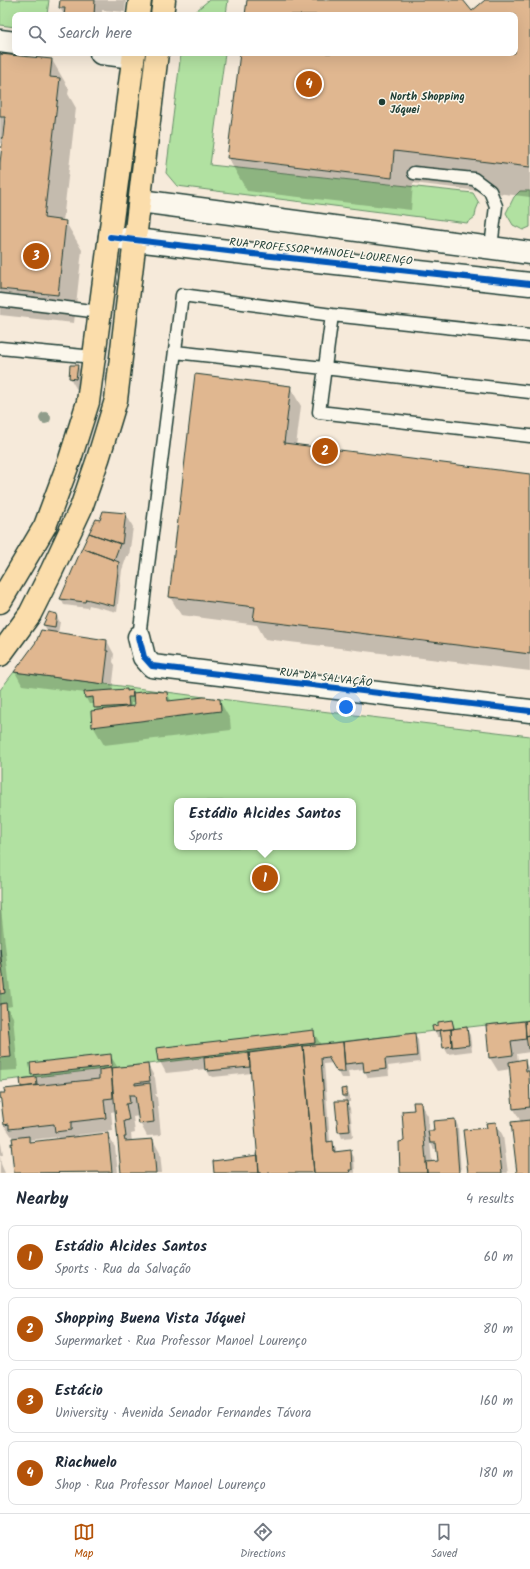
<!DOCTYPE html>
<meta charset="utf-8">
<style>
:root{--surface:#fff;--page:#f2f2f3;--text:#1f2937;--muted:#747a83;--line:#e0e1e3;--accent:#b45309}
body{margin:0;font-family:Kalam,sans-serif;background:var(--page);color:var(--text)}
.you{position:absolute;left:346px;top:707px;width:14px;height:14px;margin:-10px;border:3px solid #fff;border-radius:50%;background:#1a73e8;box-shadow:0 0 0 6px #1a73e833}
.badge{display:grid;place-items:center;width:26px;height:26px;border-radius:50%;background:var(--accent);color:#fff;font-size:13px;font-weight:700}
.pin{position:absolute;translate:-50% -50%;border:2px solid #fff;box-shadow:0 1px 4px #0006}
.popup{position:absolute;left:174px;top:798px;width:182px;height:52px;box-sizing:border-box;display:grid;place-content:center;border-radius:8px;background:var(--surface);filter:drop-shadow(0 1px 3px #0005);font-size:13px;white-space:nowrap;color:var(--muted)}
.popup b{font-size:15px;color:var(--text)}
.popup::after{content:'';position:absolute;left:50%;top:100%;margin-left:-8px;border:8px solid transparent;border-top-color:var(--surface)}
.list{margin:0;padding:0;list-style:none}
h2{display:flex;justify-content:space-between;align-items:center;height:52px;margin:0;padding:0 16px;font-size:17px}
h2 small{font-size:13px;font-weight:400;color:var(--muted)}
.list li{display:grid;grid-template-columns:26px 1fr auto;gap:12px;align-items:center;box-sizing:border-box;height:64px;margin:0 8px 8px;padding:0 8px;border:1px solid var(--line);border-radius:8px}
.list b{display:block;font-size:15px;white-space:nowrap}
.list p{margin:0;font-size:13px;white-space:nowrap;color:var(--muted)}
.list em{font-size:13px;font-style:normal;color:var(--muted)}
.icon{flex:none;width:22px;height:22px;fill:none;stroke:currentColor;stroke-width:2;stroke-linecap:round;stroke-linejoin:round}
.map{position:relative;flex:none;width:530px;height:1173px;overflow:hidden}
.search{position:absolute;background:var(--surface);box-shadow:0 4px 16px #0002;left:12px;right:12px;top:12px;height:44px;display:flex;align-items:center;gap:10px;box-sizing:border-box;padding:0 14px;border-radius:8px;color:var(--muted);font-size:15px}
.sheet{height:340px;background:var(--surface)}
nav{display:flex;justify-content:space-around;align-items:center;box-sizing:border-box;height:56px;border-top:1px solid var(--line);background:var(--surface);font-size:11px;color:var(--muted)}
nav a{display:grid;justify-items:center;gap:2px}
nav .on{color:var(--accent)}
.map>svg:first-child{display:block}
.green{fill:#b1e1a1;stroke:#688f6a;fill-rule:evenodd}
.shadow{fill:#0003;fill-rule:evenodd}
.building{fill:#e0b790;stroke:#1f3d34}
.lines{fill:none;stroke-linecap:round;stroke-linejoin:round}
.service-casing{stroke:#1f3d34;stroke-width:15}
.minor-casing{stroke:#1f3d34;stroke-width:25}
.primary-casing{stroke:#1f3d34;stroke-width:25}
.service{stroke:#fbf7ec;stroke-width:12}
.minor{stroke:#fbf7ec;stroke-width:22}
.primary{stroke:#fbddab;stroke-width:22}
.cycleway-casing{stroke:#fbf7ec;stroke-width:8}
.cycleway{stroke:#0057b8;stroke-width:6}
.tree{fill:#909d8b}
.poi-dot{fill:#1f3d34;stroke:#fbf7ec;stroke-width:1.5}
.labels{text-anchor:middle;stroke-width:3;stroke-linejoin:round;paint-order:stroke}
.poi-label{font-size:11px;font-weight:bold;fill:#1f3d34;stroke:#fbf7ec;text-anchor:start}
.street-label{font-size:11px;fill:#1f3d34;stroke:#fbf7ec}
</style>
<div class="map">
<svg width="530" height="1173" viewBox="0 0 530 1173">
<rect width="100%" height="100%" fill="#f6eada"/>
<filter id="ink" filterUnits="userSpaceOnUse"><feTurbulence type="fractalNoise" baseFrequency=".025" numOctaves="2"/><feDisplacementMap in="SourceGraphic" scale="8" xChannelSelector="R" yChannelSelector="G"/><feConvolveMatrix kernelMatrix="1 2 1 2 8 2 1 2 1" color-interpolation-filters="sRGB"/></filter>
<g filter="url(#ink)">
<path class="green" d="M0,0H49L47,15H15V27L0,25Z
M209,0H228L226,15H191Z
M181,53H225L210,165L473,193L479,203L476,210L475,217L467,223L177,186L166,173Z
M520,191H530V227L523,230L513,225L506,213L514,197Z
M14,672L220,699L530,736V1020L0,1081V690ZM177,801H353V847H177Z"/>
<path class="shadow" d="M61,0H126L125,12L102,10V15H64L60,8Z
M248,0H462L471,12L487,0H530V197L413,183L411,210L247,191L228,158L241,53H515V15H246Z
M0,55L52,60L69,89L68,94L76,108L63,221H65L82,250L74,323L0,315V173L3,144L0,143Z
M71,366H78L94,395L87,407L70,378Z
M290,387L301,406L296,446L530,475V671L265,639L257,625L181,615L170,597Z
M126,514L133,527L129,556H127L122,570L117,612L89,605L88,608L64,605L61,599L96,520L100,521Z
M56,615L60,622L58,633L107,641L114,654L113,662L115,665L112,691H132L133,694L167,693L172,702L219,700L230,719L231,730L104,745L93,726L97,712L95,704H89L86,698L85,693L22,685L15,672L37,642L48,632L44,625ZM131,703H135V707L132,708Z
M0,900L12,1006L7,1007L13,1017L18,1070L0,1071Z
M452,1021L456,1030L466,1028L470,1035L472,1051L448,1054L444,1047L442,1037H438L434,1030Z
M530,1021V1052L517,1054L518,1061L524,1060L530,1071V1173H518L521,1122L514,1109L511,1069L498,1071L490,1058L487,1026Z
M313,1031L321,1045L414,1034L418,1040L420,1062L388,1066L389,1076L368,1078L364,1069L348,1071L349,1078H341L333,1063L324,1064L330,1142H332L336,1148V1152L350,1151L354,1157L355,1173H215L259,1156L252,1073L213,1077L212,1076H210L206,1069L166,1073L159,1060Z
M110,1055L118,1068L148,1065L155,1078L157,1094H155L157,1097L161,1135L147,1136L140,1123L139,1116L133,1117L135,1133L131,1134L132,1142L153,1140L160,1153L162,1173H122L116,1111L111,1112L113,1131L77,1135L78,1137L107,1134L115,1147L118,1173H15L12,1144L14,1145L13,1138L4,1125L23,1088L22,1086L34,1078L31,1064ZM58,1137L60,1139L31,1142L30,1140Z
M342,1090H346L350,1096V1102H347L350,1108L353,1137L342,1138L339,1131L346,1102L343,1096Z
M420,1103L428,1116L429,1132H435L455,1120L458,1126L461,1173H401L405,1142L415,1111ZM430,1142L434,1149H437L439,1162H432Z
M496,1123L503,1136L508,1173H469L488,1128Z
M0,1142L1,1144L3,1155H0Z
M0,1155L1,1164L5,1173H0Z"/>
<path class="building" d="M60,0H95L94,15H64L65,8H59Z
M247,0H463L472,11L485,0H530V167L394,151L392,178L227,158L240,53H515V15H245Z
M0,54L52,59L50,77L60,78L44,218L66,221L58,295L0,289V163L5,117H0Z
M70,365H78L76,379L69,378Z
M195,374L291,386L284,443L530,474V654L253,620L255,607L169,597Z
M103,511L126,513L122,544L89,533L96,519L100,520Z
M89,533L120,544L114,560L82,548Z
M82,548L119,562L114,606L86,599L85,602L60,599Z
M49,612L57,614L55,627L43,625Z
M41,630L107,640L106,651H108L104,684L14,672L36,642Z
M127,689V691L132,690L133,697H128L129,706L94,708L93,697L85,698L84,692Z
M150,691L167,692L168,701L204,697L220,699L221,711L92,727L91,711L134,706L133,693Z
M0,948L5,993L0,994Z
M6,1003L11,1057L0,1058V1004Z
M452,1020L454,1029L433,1031L432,1026L438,1025V1022Z
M530,1020V1035L526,1036L525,1021Z
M525,1021L526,1039L511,1041L513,1055L489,1058L486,1025Z
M467,1027L469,1045L452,1047L451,1029Z
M451,1029L452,1046L443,1048L440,1030Z
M314,1030L315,1043L158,1061L156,1048Z
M415,1033L417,1056L385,1059L386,1069L364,1072L363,1062L345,1064L343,1042Z
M530,1035V1049H528L526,1036Z
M343,1042L345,1072H337L328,1057L321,1058L327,1142L333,1141L334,1152L351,1150L352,1170H349L350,1173H314L303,1046Z
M303,1046L314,1173H259L249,1053Z
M249,1053L250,1067L208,1071V1069L205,1070L204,1058Z
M111,1054L112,1066L31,1075L30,1063Z
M525,1059L526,1071H529L530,1107L513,1109L509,1062Z
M148,1064L150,1081L135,1083V1085L150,1083L154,1122L139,1124L135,1095H129L130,1103L126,1104L129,1120L124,1121L126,1137H124L125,1141L153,1139L156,1173H121L111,1068Z
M111,1068L113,1098L104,1099L106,1118L71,1122V1130L55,1132L54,1124L9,1129V1124L4,1125L0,1093H5L4,1089L99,1079V1070Z
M36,1077L37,1085L21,1087L20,1079Z
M347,1088V1096H342L341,1089Z
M335,1101H347L350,1131L338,1132Z
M413,1102H421L427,1173H400L399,1142L404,1141L402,1111L414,1110Z
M455,1119L459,1173H427L426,1162L438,1161L436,1143H430L428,1131H434L433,1121Z
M530,1120V1173H517L511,1122Z
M496,1122L502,1173H468L463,1130L487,1128L486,1123Z
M108,1133L112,1172L14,1173L11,1143L13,1144L12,1138L29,1136V1142Z
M258,1155L259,1173H214L213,1161Z"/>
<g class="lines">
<g class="service-casing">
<path id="service" d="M414,173L474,179L490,191L496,206L491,247
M0,300L100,312
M332,315L319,412L530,436
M0,348L94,357
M175,352L324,368L530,392
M139,637L182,295L332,315L530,336"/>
</g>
<g class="minor-casing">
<path id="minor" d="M0,41L15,43
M101,53L133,57
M140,201L530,253
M110,237L262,255L530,284
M139,637L144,657L152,666L530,711"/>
</g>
<g class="primary-casing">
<path id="primary" d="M138,15L140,0
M162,15L164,0
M0,602L45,526L70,459L88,402L134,53
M0,655L30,614L52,570L81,508L98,459L116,400L157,53"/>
</g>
<use href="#service" class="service"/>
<use href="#minor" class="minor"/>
<use href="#primary" class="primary"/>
<g class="cycleway-casing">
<path id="cycleway" d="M110,237L262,255L530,284
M139,637L144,657L152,666L530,711"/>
</g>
<use href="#cycleway" class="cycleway"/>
</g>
<circle class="tree" cx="45" cy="418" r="6"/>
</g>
<circle class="poi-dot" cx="382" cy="102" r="4"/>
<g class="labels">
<g class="poi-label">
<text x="390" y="100">North Shopping<tspan x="390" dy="13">Jóquei</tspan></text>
</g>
<g class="street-label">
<text transform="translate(321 251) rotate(6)" y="4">RUA PROFESSOR MANOEL LOURENÇO</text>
<text transform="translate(326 677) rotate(7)" y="4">RUA DA SALVAÇÃO</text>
</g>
</g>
</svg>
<div class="you"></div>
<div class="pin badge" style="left:265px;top:878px">1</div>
<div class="popup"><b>Estádio Alcides Santos</b>Sports</div>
<div class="pin badge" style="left:325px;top:451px">2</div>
<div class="pin badge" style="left:36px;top:256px">3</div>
<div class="pin badge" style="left:309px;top:84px">4</div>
<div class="search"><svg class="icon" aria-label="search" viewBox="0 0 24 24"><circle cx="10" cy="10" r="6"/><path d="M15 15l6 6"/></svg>Search here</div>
</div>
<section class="sheet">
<h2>Nearby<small>4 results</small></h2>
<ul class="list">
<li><span class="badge">1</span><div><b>Estádio Alcides Santos</b><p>Sports · Rua da Salvação</p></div><em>60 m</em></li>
<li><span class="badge">2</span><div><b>Shopping Buena Vista Jóquei</b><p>Supermarket · Rua Professor Manoel Lourenço</p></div><em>80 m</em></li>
<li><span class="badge">3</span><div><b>Estácio</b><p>University · Avenida Senador Fernandes Távora</p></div><em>160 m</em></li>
<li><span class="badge">4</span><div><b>Riachuelo</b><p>Shop · Rua Professor Manoel Lourenço</p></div><em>180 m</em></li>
</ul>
</section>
<nav>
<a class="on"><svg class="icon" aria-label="map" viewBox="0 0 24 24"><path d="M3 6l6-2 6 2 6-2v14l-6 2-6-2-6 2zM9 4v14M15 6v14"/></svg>Map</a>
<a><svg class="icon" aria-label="directions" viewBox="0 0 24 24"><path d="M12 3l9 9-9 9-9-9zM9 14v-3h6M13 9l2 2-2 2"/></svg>Directions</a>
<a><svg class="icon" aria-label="saved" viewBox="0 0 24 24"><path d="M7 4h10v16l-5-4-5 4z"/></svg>Saved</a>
</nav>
